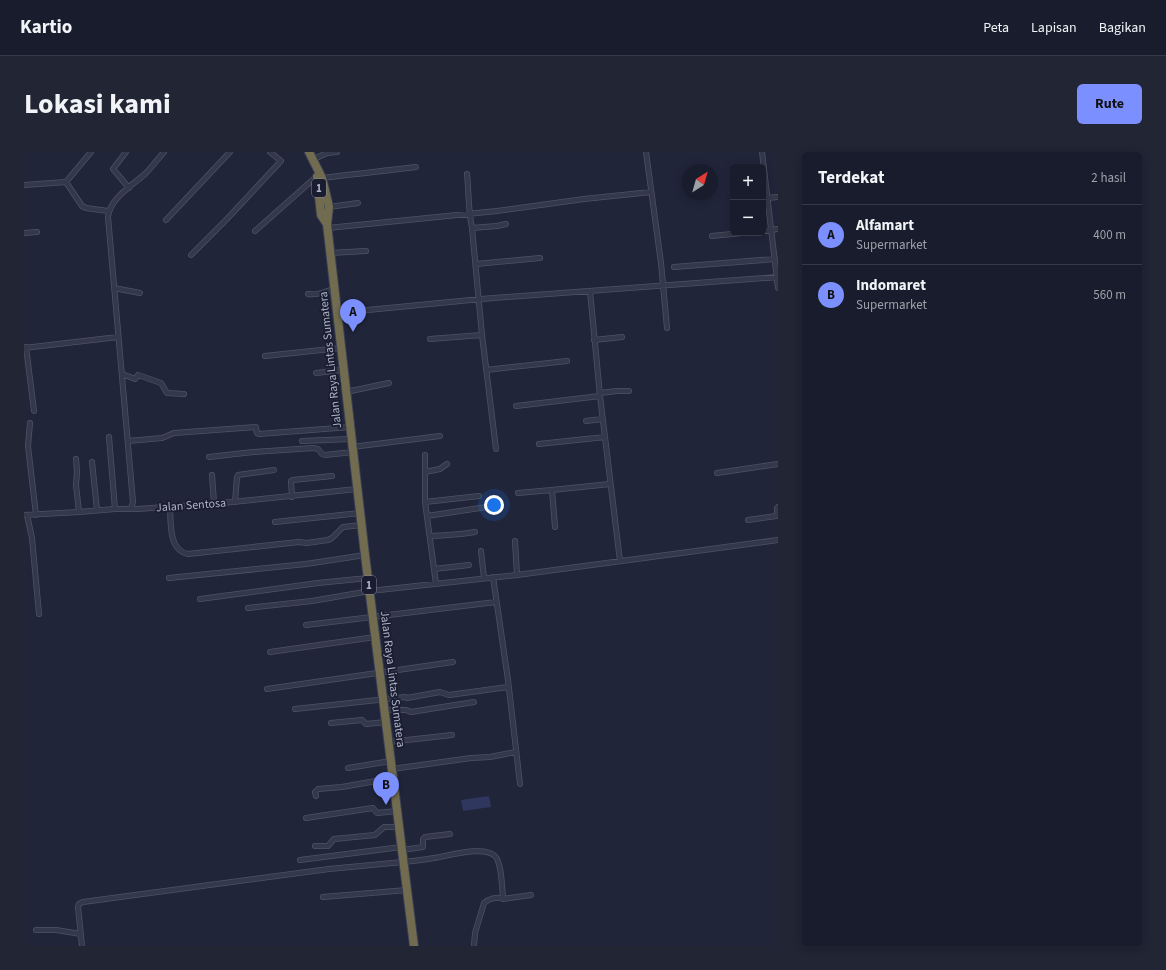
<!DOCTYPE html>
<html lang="id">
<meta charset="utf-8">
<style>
:root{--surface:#181c2c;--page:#212534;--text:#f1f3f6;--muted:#9fa1a9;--line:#363a48;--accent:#7b90fe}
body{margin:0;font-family:"Source Sans 3",sans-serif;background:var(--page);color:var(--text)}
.controls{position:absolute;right:12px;top:12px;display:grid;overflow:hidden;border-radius:6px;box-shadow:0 2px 10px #0003}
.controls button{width:36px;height:36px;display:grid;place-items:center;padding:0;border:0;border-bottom:1px solid var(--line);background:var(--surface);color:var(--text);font:20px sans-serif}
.compass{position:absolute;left:658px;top:12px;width:36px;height:36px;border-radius:50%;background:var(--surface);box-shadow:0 2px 10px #0003;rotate:37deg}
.you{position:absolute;left:470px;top:353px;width:14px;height:14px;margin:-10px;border:3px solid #fff;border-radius:50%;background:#1a73e8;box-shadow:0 0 0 6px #1a73e833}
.badge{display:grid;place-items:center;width:26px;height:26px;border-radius:50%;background:var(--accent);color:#111;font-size:13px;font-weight:700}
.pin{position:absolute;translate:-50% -33px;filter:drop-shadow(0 1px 2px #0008)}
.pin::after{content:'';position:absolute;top:21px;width:14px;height:12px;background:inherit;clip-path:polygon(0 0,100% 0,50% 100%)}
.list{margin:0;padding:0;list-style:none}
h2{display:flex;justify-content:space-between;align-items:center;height:52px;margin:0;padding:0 16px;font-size:17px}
h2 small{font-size:13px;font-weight:400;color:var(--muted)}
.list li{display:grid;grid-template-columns:26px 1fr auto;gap:12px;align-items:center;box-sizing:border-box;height:60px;padding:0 16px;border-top:1px solid var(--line)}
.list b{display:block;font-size:15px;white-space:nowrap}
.list p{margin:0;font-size:13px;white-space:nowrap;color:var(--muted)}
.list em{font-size:13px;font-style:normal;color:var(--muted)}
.map{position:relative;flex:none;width:754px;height:794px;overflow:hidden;border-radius:6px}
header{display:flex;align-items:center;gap:24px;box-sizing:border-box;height:56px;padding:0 20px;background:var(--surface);border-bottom:1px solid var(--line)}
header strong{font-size:19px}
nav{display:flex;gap:22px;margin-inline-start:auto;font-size:14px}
.intro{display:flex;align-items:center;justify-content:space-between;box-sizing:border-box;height:96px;padding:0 24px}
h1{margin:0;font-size:28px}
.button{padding:10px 18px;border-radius:6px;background:var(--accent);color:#111;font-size:14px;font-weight:700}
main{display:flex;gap:24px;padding:0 24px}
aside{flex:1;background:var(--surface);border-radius:6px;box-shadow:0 2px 10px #0003}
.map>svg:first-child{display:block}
.water{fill:#2f375e}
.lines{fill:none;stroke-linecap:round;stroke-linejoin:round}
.street-casing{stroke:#4e5265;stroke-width:6}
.highway-casing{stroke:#3b3f52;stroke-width:10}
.street{stroke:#33384a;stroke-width:4.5}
.highway{stroke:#716c50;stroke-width:8}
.labels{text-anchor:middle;stroke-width:3.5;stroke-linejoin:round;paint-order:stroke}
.shield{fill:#191d2f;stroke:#818599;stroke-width:1}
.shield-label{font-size:11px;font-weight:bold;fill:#aeb2c7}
.street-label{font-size:12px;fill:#aeb2c7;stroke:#191d2f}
</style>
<header>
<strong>Kartio</strong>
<nav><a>Peta</a><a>Lapisan</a><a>Bagikan</a></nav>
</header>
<div class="intro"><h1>Lokasi kami</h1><a class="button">Rute</a></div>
<main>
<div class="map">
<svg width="754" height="794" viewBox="0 0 754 794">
<rect width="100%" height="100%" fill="#20253a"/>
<path class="water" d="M465,644L467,655L439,659L437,648Z"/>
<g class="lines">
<g class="street-casing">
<path id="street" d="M102,0L89,17L105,36
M622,0L637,111L643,176
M738,0L754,136
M290,7L303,1L313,0
M443,22C445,40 444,58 448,76L458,183L472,297
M298,26C329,22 360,19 392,15
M42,30L67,0
M0,33L42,30L58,54L62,56L84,59
M743,46L754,45
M305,55L334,51
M142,68L206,0
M304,76L473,59L560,47L627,40
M448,76L473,74L482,72
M231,79L293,24
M739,79L754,77
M0,81L13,80
M688,84L718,81
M306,101L342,99
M167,103L202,68L257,9L246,0
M452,112L516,106
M650,115L751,107
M90,136L116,141
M566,139L576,244L596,409
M284,142C294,144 301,139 310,137
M313,161L457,147L754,125
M406,187L458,183
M570,188L598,185
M2,195L10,259
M0,196L94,185
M241,204L316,196
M462,218L543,209
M292,221L318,218
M98,222L111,227L114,223L137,231L143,241L160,242
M322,240L365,231
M576,241L593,239H605
M492,254L576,244
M562,269L578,267
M6,271L4,294L12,363
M85,285L91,357
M104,289L138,286L150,281L232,275L233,281L235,282L326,275
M278,289L327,287
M515,292L581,285
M328,295L416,284
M401,303V350L412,432
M185,305L229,300L289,296L294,297L298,302L301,303L329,300
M52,307L53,320L52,333L55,360
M68,310L73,358
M401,320L416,317L423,312
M693,321L754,312
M188,323L190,351
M494,341L528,338
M268,345L267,329L269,328L308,324
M211,350L213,325L214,323L250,318
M401,350L455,344
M146,354C147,370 144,398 164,402L275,390L283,391L304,388L308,386L319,375L338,373
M107,357L109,350L84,65C86,46 109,33 122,21C128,15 134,7 140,0
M0,363L55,360L91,357H114L209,350L333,337
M3,363L8,386L15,462
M403,364L476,353
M724,368L752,364L753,363V356L754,355
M251,370L336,361
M531,375L528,338L586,332
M406,384C421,383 435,383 451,380
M491,389L493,423
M457,399L460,426
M410,417L445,413
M469,425L484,528L496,632
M145,426L282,412L341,403
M176,447L294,431L344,426
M224,456L288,449L346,439L493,423L754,388
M282,473L472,450
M246,500L351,485
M243,537L429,510
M271,557L381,545L383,546L416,540L425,543L484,535
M360,558H382L387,560L450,550
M307,571L338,568L342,572L362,570
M365,590L428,583
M324,616L367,609
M368,617L447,606L466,605L492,600
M292,644L291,640L294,637L318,635L369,626
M282,666L349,656L353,661L373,659
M291,694H304L310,687L351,683L360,675H375
M378,698L399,695V687L401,685L426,682
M276,708L377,695
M379,710C390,709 400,708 410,706C424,704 460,693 471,704C478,711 478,737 479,747
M299,745L383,738
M12,778H32L57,782
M58,794L54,755L55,752L59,750L305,717L379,710
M450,794L451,781L460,751C465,747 473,744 479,747L507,743"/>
</g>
<g class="highway-casing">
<path id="highway" d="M285,0L298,26L301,38L305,55L303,72L341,403L390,794
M293,25L297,63L303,72"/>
</g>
<use href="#street" class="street"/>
<use href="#highway" class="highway"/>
</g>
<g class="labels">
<g class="shield">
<rect x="288" y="27" width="14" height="18" rx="3"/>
<rect x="338" y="424" width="14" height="18" rx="3"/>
</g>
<g class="shield-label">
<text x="295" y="40">1</text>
<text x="345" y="437">1</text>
</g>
<g class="street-label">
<text transform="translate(306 208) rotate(-96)" y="4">Jalan Raya Lintas Sumatera</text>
<text transform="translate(167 353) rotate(-4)" y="4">Jalan Sentosa</text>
<text transform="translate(369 527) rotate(83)" y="4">Jalan Raya Lintas Sumatera</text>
</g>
</g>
</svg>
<div class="controls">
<button>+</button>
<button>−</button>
</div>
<svg class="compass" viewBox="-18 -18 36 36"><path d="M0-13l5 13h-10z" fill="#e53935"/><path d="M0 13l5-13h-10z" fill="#9fa1a9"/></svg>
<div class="you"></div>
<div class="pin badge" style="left:329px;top:180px">A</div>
<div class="pin badge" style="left:362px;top:653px">B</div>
</div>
<aside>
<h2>Terdekat<small>2 hasil</small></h2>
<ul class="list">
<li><span class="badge">A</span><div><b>Alfamart</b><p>Supermarket</p></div><em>400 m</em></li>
<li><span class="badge">B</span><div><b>Indomaret</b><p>Supermarket</p></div><em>560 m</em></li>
</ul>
</aside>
</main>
